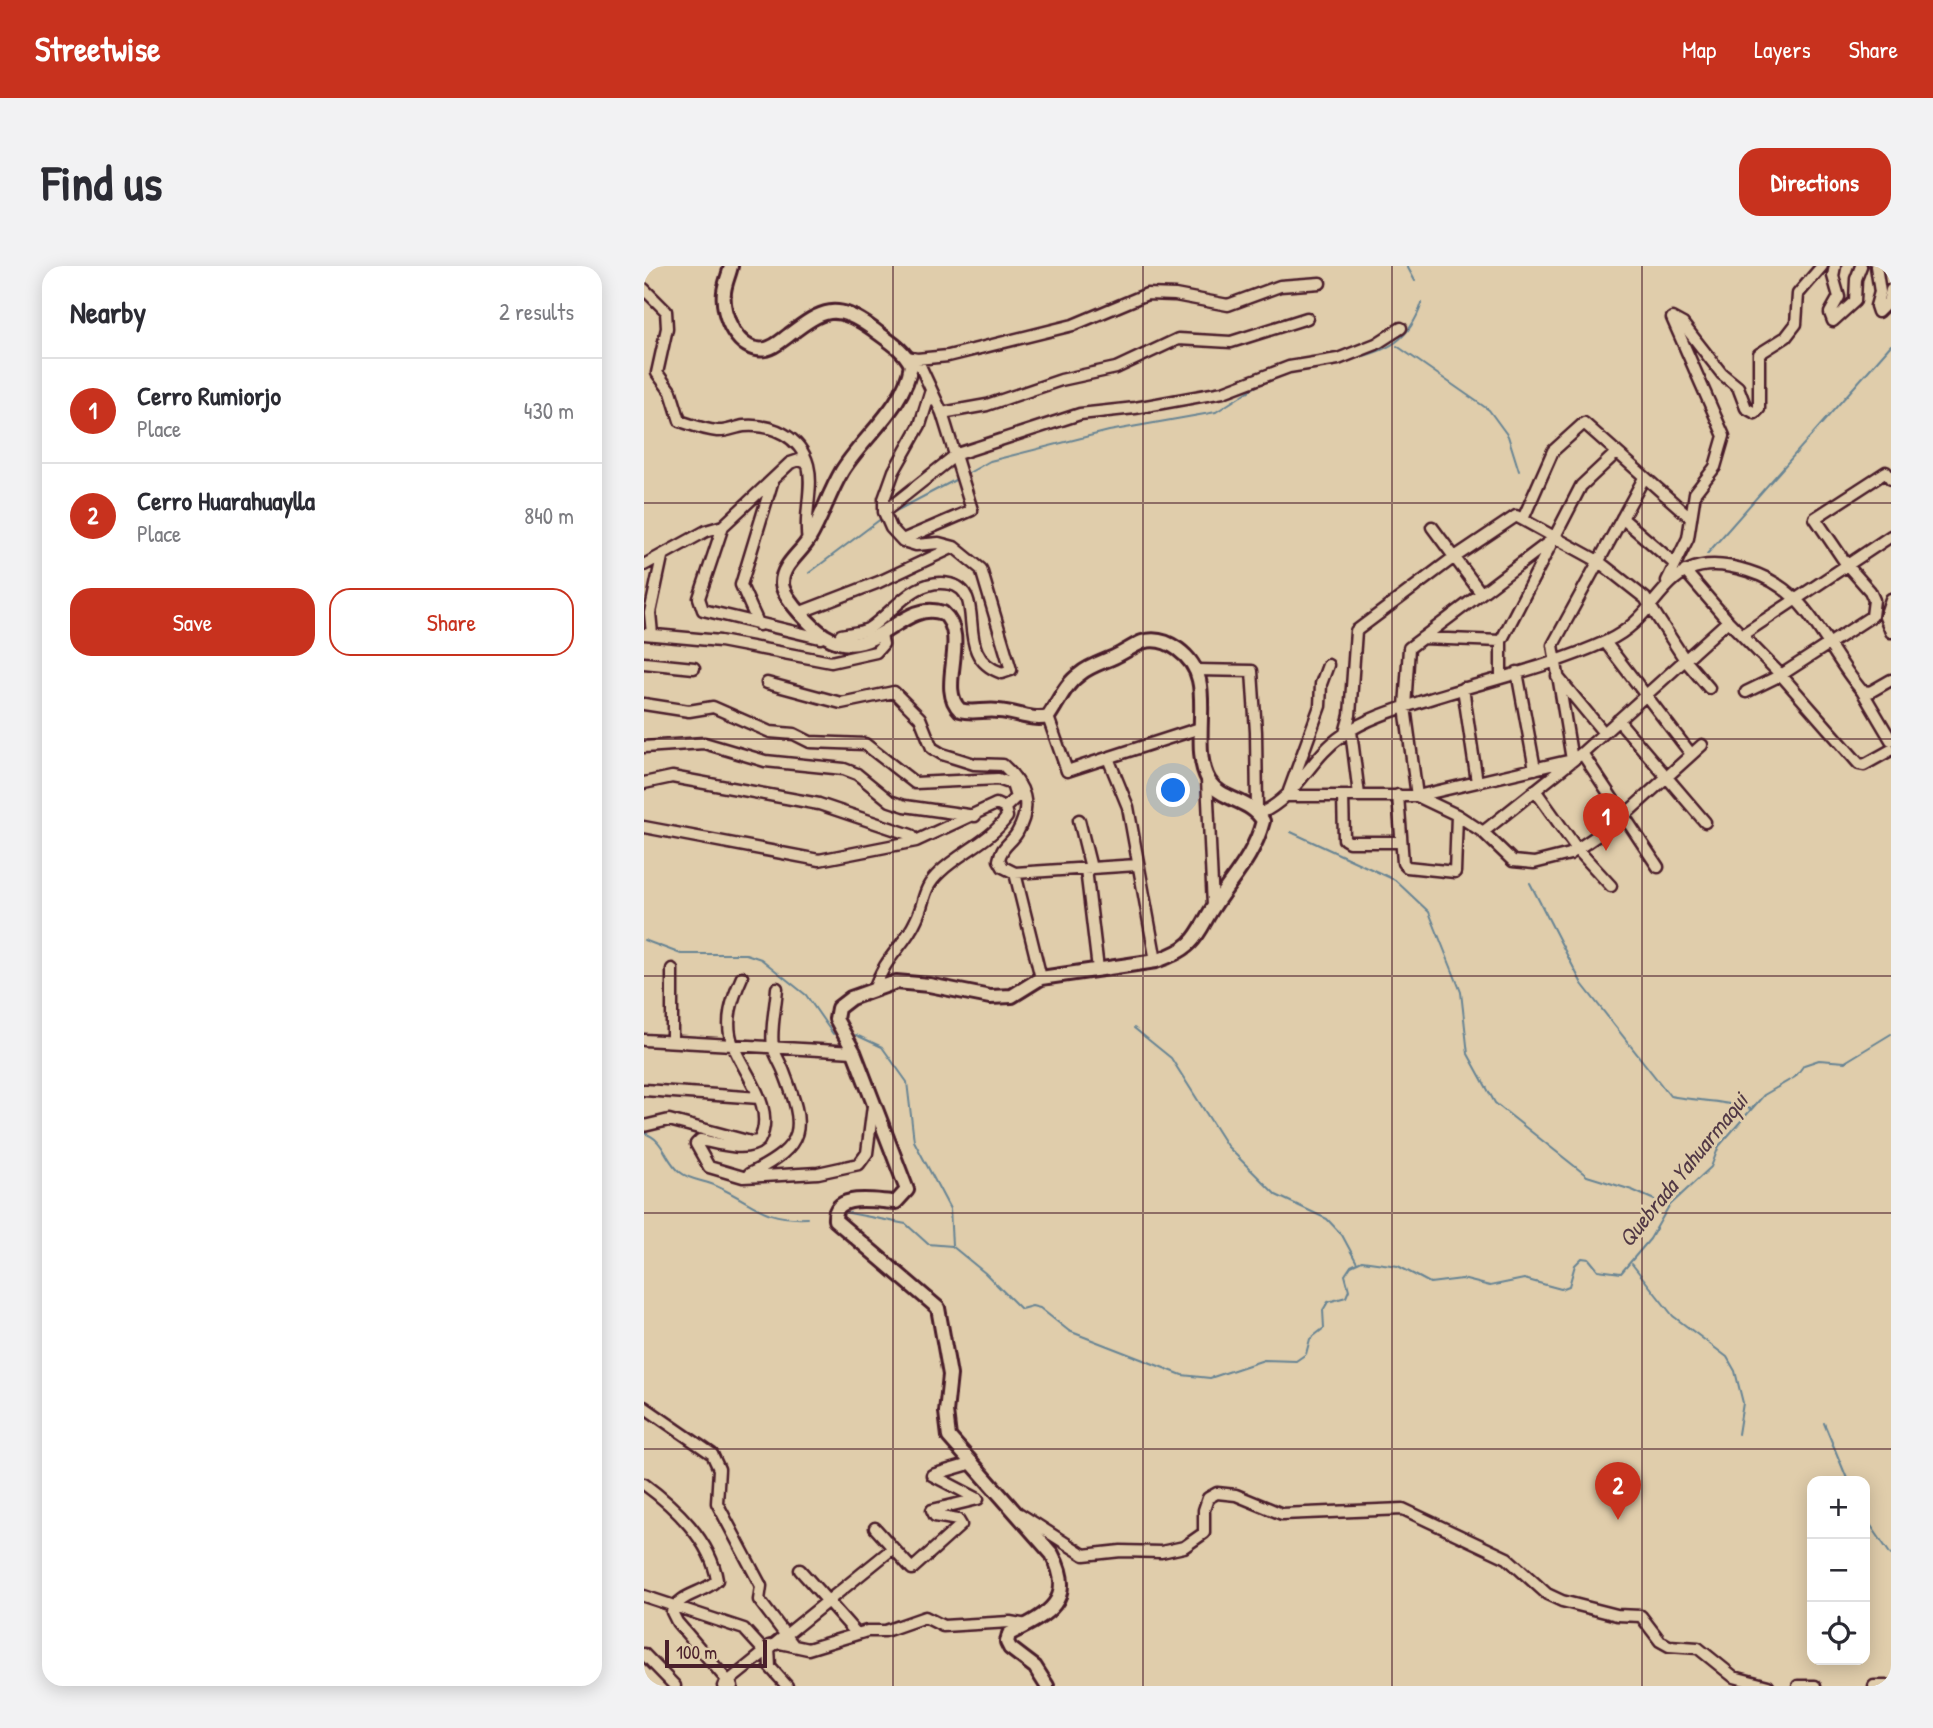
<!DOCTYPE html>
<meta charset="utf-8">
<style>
:root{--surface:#fff;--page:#f2f2f3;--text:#2b2b33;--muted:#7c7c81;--line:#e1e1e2;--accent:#c8321e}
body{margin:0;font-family:"Patrick Hand",sans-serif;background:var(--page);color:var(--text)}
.controls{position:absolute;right:21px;bottom:21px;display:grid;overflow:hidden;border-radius:14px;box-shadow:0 4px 18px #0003}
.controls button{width:63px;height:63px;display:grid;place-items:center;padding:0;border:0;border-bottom:2px solid var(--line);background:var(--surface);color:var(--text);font:35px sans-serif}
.scale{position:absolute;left:21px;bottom:18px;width:102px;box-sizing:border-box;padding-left:7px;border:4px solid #4a1f2b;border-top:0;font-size:19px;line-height:24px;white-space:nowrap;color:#4a1f2b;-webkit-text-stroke:5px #e0cdab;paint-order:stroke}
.you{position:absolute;left:530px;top:525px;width:24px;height:24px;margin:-18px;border:5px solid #fff;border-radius:50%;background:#1a73e8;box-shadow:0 0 0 10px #1a73e833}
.badge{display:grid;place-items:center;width:46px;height:46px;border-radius:50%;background:var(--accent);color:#fff;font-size:23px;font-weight:700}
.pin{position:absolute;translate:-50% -58px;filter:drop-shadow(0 2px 4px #0008)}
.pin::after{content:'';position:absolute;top:37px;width:24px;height:21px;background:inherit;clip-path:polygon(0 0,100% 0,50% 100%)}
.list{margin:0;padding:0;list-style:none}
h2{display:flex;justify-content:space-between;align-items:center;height:91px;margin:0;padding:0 28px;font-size:30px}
h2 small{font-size:23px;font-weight:400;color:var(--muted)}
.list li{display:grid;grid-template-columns:46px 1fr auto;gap:21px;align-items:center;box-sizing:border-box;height:105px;padding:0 28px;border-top:2px solid var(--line)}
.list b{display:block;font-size:26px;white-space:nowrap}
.list p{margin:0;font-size:23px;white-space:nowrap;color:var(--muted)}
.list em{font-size:23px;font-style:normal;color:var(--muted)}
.actions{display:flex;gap:14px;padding:21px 28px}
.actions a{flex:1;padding:16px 0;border:2px solid var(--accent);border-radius:21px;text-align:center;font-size:24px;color:var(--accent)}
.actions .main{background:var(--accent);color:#fff}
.icon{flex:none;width:38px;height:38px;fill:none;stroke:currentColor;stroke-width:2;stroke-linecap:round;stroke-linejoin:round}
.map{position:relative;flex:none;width:1247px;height:1420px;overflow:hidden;border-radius:21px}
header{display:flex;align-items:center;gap:42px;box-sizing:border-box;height:98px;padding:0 35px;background:var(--accent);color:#fff}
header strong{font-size:33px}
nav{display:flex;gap:38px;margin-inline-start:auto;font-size:24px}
.intro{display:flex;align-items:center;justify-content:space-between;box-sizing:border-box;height:168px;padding:0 42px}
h1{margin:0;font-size:49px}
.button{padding:18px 32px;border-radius:21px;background:var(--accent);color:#fff;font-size:24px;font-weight:700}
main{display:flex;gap:42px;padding:0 42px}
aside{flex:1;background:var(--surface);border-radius:21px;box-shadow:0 4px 18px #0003}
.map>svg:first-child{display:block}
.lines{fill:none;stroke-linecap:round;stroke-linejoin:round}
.stream{stroke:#678493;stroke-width:2}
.minor-casing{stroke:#4a1f2b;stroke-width:15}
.major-casing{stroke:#4a1f2b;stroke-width:18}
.minor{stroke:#e0cdab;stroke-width:10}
.major{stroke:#e0cdab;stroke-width:12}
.grid{fill:none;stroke:#4a1f2b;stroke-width:2;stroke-opacity:0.55}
.labels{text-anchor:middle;stroke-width:6;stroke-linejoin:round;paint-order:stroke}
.water-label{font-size:23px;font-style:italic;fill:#513845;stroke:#e0cdab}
</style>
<header>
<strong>Streetwise</strong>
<nav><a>Map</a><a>Layers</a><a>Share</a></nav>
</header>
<div class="intro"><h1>Find us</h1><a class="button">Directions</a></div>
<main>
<aside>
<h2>Nearby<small>2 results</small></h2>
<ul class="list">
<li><span class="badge">1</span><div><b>Cerro Rumiorjo</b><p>Place</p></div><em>430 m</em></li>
<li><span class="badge">2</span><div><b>Cerro Huarahuaylla</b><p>Place</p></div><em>840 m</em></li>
</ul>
<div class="actions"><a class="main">Save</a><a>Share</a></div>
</aside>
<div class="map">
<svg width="1247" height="1420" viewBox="0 0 1247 1420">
<rect width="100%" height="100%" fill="#e0cdab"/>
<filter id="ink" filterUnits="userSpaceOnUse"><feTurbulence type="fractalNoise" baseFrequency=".0143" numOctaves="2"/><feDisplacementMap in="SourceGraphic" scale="14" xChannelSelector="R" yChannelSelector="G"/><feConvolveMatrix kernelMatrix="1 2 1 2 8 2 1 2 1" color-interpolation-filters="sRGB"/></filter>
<g filter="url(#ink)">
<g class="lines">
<path class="stream" d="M763,0L771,15
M753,80L845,144L864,170L875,205
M705,94C743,85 765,76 778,37
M321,209L346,195L465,165L572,146L619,116
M246,248L313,213
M1063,288L1247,79
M165,307L238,252
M647,566L751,614L785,646L817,726L824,788L851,837L943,910L988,924L1024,940
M886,617L938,718L1026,830C1054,835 1080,834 1107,843
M0,674L37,688H102L117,693L162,729L189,768
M490,762L527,792L583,880L632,929L683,953L698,969L713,997
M212,769L238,781L263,816L270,875L306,943L308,979
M0,867C20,873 21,894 36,906C45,914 62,915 72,920C111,937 117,954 163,952
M200,946L262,958L284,978L308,980L341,1007L377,1043L388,1040L396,1042L425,1065L538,1109L566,1112L620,1094L652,1095L662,1088L666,1073L680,1062L679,1044L684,1036L702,1031L705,1024L701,1009L707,1000L718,995L754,1000L786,1017L818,1013L846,1020L880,1013L917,1023L925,1020L931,999L938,992L945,993L954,1004L977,1007L1006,973L1025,940L1067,901L1075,880L1120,829L1151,811L1160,799L1175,794L1201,796L1247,768
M988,998L1029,1050L1083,1091L1091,1105L1099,1137L1094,1168
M1180,1157L1204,1215
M1221,1251L1247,1289"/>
<g class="minor-casing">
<path id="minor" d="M1191,0L1189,10L1195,31L1186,47L1189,55L1211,35L1212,13L1217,0
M1232,0L1236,26L1232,40L1234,46L1244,36L1247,24
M0,23L22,45L23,62L13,107L27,126L36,155C48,159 61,164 73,165C83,166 91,161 100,160C128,158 156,170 164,199C170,222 159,250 164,275
M263,91L273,93L304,90L429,59L503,28L531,29L584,39L636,20L676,17
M298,147L343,139L417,114L472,102L534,73L587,76L663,52
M240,246L313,188L436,148L491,142L579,126L645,101L694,93L732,78L757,62
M978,252L1031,298
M879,253L909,185L940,157L1047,252
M79,260L55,332L59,344L176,372L181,370
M788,261L837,327
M913,270L765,382L761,441L773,530L928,494L909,379L1000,212
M258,274L328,244L298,147L273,93
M0,299L62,265L79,260L146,197L155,194L163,197
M1041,305L1084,355
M1023,315L1044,272L1051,227L1071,201L1080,170L1028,52L1039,58L1078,108L1094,121L1102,142L1111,147L1115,143V88L1142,71L1152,58L1154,28L1178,0
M1247,333L1241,351L1247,366
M157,346L235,316L310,281
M115,359L97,319L128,217
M0,368L76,375L187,396L232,386L239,378L237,369
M8,368L6,347L18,291
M1098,369L1247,270
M778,372L857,375
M194,374L197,369C206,367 216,367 224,363C249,347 271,310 306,318C346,327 306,390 358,407L367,404L337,303L310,281L295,277L272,279L259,275L247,262L240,246V233L250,205L276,159L286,127
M961,376L1047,488
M0,397L50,402
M552,404L608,405L612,466L613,543
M873,406L891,503
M857,410V375L937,220L972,187
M913,410L960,467
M123,417L197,437L250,426L276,452L288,482L298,488L330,498L359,499C381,519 389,539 373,567C367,577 357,581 355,594L359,601L371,607L493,599
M819,422L833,516
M1218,425L1247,474
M1102,426L1137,409L1228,350L1230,334L1226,325L1203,299L1171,252L1242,206L1247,213
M0,438L45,445L69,441L126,466L150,468L166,476L221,478L271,517L354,513L368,518L372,531
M404,451L423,505L556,462
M974,454L1061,556
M707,465L715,529
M701,467L706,449L712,365L805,295L872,250L954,295L1001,332L1041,394L1065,422
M0,481L60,477L121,495L200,503L213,508L246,535L261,540L331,550
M938,487L1014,601
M464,492L484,541L512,695
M563,513L569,640
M0,517L28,511L175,538L267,569L272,575
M891,524L933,583L967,620
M645,525L676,440L677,418L684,399
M754,529L759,597L763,601L811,606L813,549
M643,530H773L813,549L839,566L869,595L890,597L926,588L972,557L1058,479
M699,530L700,573L705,576H757
M615,548C654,531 665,492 699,469C723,452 754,443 782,434C842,415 906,401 963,375C1023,348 1018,278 1104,305C1167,324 1179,380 1218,425L1226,426L1247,414
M435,554L447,602
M0,561L175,594L272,575L352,538L361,542
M839,566L938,487L1084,355L1137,409L1215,498L1220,499L1247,484
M442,603L454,703
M371,607L397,712
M28,703V775
M230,724C241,690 260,681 272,654C282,634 277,624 296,606C317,586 346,575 363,551L361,542L372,531H378
M0,774L210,786
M0,824L116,832
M0,860L25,854L107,876L115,875C133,842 100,808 89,779C80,756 88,733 98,711
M115,875C103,887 72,877 56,874L52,878L65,901L99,911L174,907L215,898L223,887L229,840
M105,908C163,879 162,863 140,806C137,798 131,789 129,781C126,764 132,740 133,722
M0,1141L68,1188L75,1203L73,1237L117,1320L115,1334L150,1380
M0,1218C30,1240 67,1275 73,1314C59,1328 36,1327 28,1346L33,1356L88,1420
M376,1248L440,1289L477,1285L517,1286L540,1281L560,1267V1244L564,1232L573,1227L592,1229L638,1248L759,1243L863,1292L903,1328L918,1335L973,1349L997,1350L1016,1375L1025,1380L1054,1382L1090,1411L1124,1420
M231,1262L268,1303L317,1259L314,1254L291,1250L288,1244L334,1233L288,1209L329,1197
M156,1304L213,1368
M0,1330L100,1363L120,1385
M0,1388L31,1420
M79,1420L248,1283
M143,1420L126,1401L125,1380L136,1377L164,1383L223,1365H241L281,1351L299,1360L366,1356L383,1359
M1154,1420H1171
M1230,1420H1246"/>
</g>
<g class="major-casing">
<path id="major" d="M87,0C85,9 81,17 80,26C77,49 94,88 122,83C131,81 138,74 145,69C179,43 192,36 229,63C243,74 260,83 267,99C261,140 219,171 198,205C185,227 178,251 165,273C157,287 138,299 138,317C138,331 169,362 181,370C231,400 257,332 299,347C327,371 292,422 316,444C329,448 341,443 355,445C372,446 387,455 404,451C414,437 421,418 436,408C445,400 459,396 470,391C479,387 489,380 498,376C523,368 550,391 555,414C562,442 549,489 565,515C577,535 607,533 619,555C610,590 589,611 570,640C561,653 557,666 546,677C537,686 523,691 512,695L397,712L368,730L346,731L285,719L252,716L207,732L194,742L192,753L210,786L263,924L252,936C234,936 189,925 191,954L294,1042L306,1109L302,1146L305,1171L408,1288C433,1335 403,1349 365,1368L363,1376L366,1382L391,1401L403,1420"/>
</g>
<use href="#minor" class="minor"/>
<use href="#major" class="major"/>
</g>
</g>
<path class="grid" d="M249,0V1420M499,0V1420M748,0V1420M998,0V1420M0,237H1247M0,473H1247M0,710H1247M0,947H1247M0,1183H1247"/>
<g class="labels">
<g class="water-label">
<text transform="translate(1039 904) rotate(-51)" y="8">Quebrada Yahuarmaqui</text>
</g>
</g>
</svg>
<div class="controls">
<button>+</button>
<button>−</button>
<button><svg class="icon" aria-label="locate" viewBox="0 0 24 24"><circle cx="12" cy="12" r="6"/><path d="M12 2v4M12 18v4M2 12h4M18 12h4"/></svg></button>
</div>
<div class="scale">100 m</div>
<div class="you"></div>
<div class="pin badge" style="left:962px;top:585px">1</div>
<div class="pin badge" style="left:974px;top:1254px">2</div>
</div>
</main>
